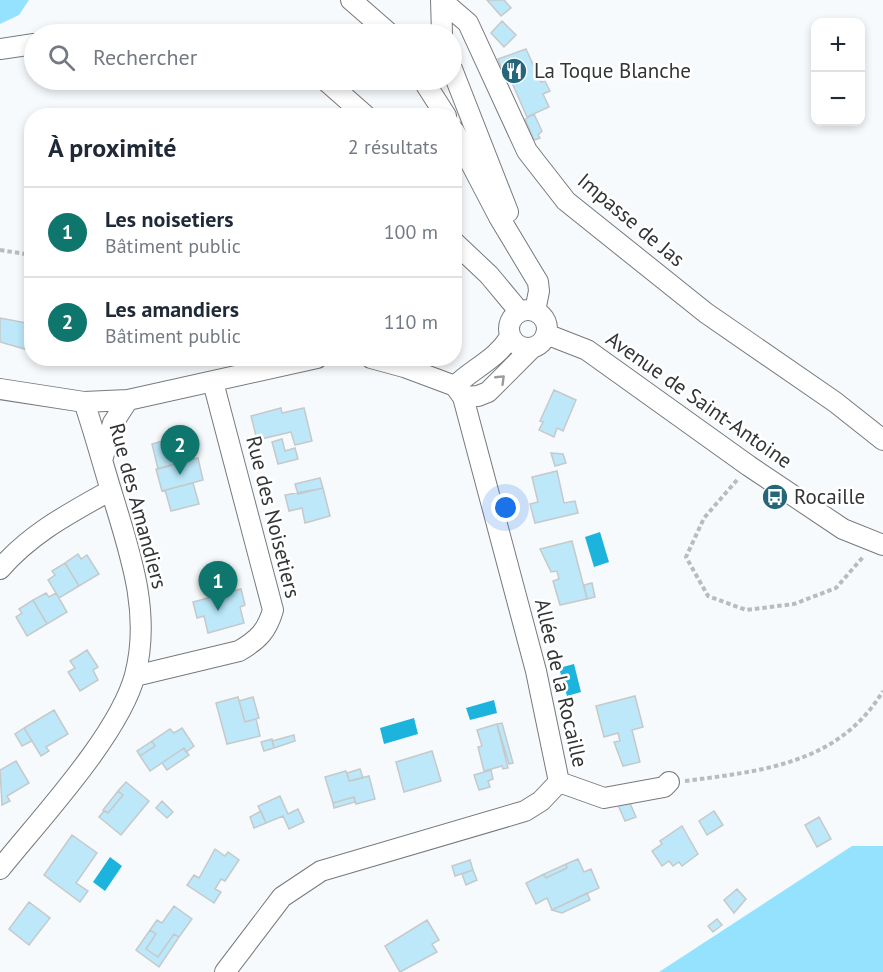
<!DOCTYPE html>
<html lang="fr">
<meta charset="utf-8">
<style>
:root{--surface:#fff;--page:#f6f6f7;--text:#1f2937;--muted:#747a83;--line:#e0e1e3;--accent:#0f766e}
body{margin:0;font-family:"PT Sans",sans-serif;background:var(--page);color:var(--text)}
.controls{position:absolute;right:18px;top:18px;display:grid;overflow:hidden;border-radius:12px;box-shadow:0 3px 9px #0003}
.controls button{width:54px;height:54px;display:grid;place-items:center;padding:0;border:0;border-bottom:2px solid var(--line);background:var(--surface);color:var(--text);font:30px sans-serif}
.you{position:absolute;left:506px;top:508px;width:21px;height:21px;margin:-15px;border:4px solid #fff;border-radius:50%;background:#1a73e8;box-shadow:0 0 0 9px #1a73e833}
.badge{display:grid;place-items:center;width:39px;height:39px;border-radius:50%;background:var(--accent);color:#fff;font-size:20px;font-weight:700}
.pin{position:absolute;translate:-50% -50px;filter:drop-shadow(0 2px 3px #0008)}
.pin::after{content:'';position:absolute;top:32px;width:21px;height:18px;background:inherit;clip-path:polygon(0 0,100% 0,50% 100%)}
.list{margin:0;padding:0;list-style:none}
h2{display:flex;justify-content:space-between;align-items:center;height:78px;margin:0;padding:0 24px;font-size:26px}
h2 small{font-size:20px;font-weight:400;color:var(--muted)}
.list li{display:grid;grid-template-columns:39px 1fr auto;gap:18px;align-items:center;box-sizing:border-box;height:90px;padding:0 24px;border-top:2px solid var(--line)}
.list b{display:block;font-size:22px;white-space:nowrap}
.list p{margin:0;font-size:20px;white-space:nowrap;color:var(--muted)}
.list em{font-size:20px;font-style:normal;color:var(--muted)}
.icon{flex:none;width:33px;height:33px;fill:none;stroke:currentColor;stroke-width:2;stroke-linecap:round;stroke-linejoin:round}
.map{position:relative;flex:none;width:883px;height:972px;overflow:hidden}
.search{position:absolute;background:var(--surface);box-shadow:0 3px 9px #0003;left:24px;top:24px;width:438px;height:66px;display:flex;align-items:center;gap:15px;box-sizing:border-box;padding:0 21px;border-radius:33px;color:var(--muted);font-size:22px}
.panel{position:absolute;background:var(--surface);box-shadow:0 3px 9px #0003;left:24px;top:108px;width:438px;height:258px;border-radius:24px}
.map>svg:first-child{display:block}
.green{fill:#95e2fe}
.water{fill:#1cb4dd}
.building{fill:#bce8f9;stroke:#c6c9ca;stroke-width:1.5}
.lines{fill:none;stroke-linecap:round;stroke-linejoin:round}
.minor-casing{stroke:#777a7b;stroke-width:22}
.path{stroke:#b9bbbd;stroke-width:4;stroke-dasharray:4.5 3;stroke-linecap:butt}
.minor{stroke:#fff;stroke-width:20}
.oneway{stroke:#999a9a}
.labels{text-anchor:middle;stroke-width:5;stroke-linejoin:round;paint-order:stroke}
.poi-label{font-size:21px;fill:#333435;stroke:#fff;text-anchor:start}
.street-label{font-size:21px;fill:#333435;stroke:#fff}
</style>
<div class="map">
<svg width="883" height="972" viewBox="0 0 883 972">
<rect width="100%" height="100%" fill="#f7fafc"/>
<path class="green" d="M0,0H29L19,15L0,24Z
M852,846H883V972H659Z"/>
<path class="water" d="M600,532L609,562L594,567L585,537Z
M574,664L581,692L567,696L559,668Z
M494,700L497,713L470,720L466,708Z
M414,718L418,734L384,744L380,728Z
M110,857L122,866L105,891L93,882Z"/>
<path class="building" d="M487,0H504L511,8L501,16Z
M502,21L516,35L504,47L491,33Z
M526,49L541,82L545,81L550,91L543,94L549,107L527,117L509,76L505,77L498,59Z
M534,114L542,131L538,135L540,138L534,140L525,119Z
M0,318L32,324V353L28,350L0,342Z
M554,390L576,400L563,431L557,428L554,437L539,430L543,422L540,421Z
M281,408L282,413L304,408L312,441L295,445L291,432L257,440L251,416Z
M188,434L194,459L158,469L152,444Z
M282,439L285,451L295,448L298,459L278,464L272,442Z
M551,453L563,454L566,463L555,466Z
M198,458L203,480L162,491L156,469Z
M557,471L564,503L575,501L578,513L535,523L530,504L538,502L532,477Z
M320,478L323,488L298,494L295,484Z
M193,483L199,504L171,511L165,490Z
M323,488L330,516L305,523L302,508L289,511L285,495Z
M572,541L587,599L560,605L553,581L559,579L557,571L551,572L540,549Z
M78,554L81,559L87,555L99,574L79,586L65,563Z
M65,563L79,586L59,598L48,580L55,575L52,571Z
M592,583L595,597L587,599L584,585Z
M241,589L245,605L240,607L244,623L208,633L204,616L197,618L193,602Z
M46,593L49,597L56,593L67,612L47,624L33,600Z
M33,600L47,624L27,636L16,617L22,613L19,609Z
M87,650L98,667L93,670L98,680L80,691L68,672L75,668L70,661Z
M635,696L643,727L632,730L640,762L623,766L614,742L620,741L618,733L604,737L596,706Z
M238,697L245,722L256,719L260,736L227,744L216,703Z
M253,697L259,718L245,722L239,701Z
M54,710L68,734L46,747L49,751L41,756L24,728Z
M502,723L513,763L509,764L497,724Z
M497,724L508,768L503,769L502,766L484,771L478,747L482,746L477,730Z
M24,728L32,741L22,746L15,734Z
M182,728L194,746L186,752L184,748L150,771L140,756L155,746L152,741L170,729L174,733Z
M294,735L295,741L274,748L272,741Z
M272,739L274,748L264,751L261,742Z
M152,741L155,746L140,756L137,751Z
M184,748L189,755L167,770L162,763Z
M432,751L441,781L404,792L396,762Z
M16,761L29,783L7,796L10,801L2,805L0,770Z
M360,769L363,778L349,781L347,773Z
M491,770L493,779L488,781L490,787L479,790L474,775Z
M346,771L349,781L369,776L375,799L356,804L354,797L333,803L325,777Z
M126,782L149,801L121,835L99,817L104,811L108,813L123,795L118,791Z
M118,791L123,795L108,813L103,810Z
M280,796L288,814L298,809L304,822L289,829L283,816L266,823L258,806Z
M354,797L355,802L334,808L333,803Z
M162,801L173,812L167,818L156,808Z
M629,801L636,817L625,821L618,805Z
M261,811L266,823L254,828L250,817Z
M714,811L723,825L707,835L699,821Z
M819,817L831,839L817,847L805,825Z
M682,826L698,854L682,866L679,862L673,866L669,861L662,866L652,851L662,844L660,841Z
M72,835L97,853L76,883L88,891L80,902L44,875Z
M215,849L225,856L228,852L239,860L225,881L221,879L215,889L221,892L214,903L187,885L194,875L199,878Z
M578,859L584,872L591,869L599,888L552,910L547,898L536,904L526,883L544,874L546,878L567,868L566,864Z
M470,860L473,870L455,876L452,866Z
M566,864L567,868L546,878L544,874Z
M473,870L477,880L466,885L462,874Z
M737,889L746,899L734,913L724,900Z
M587,893L590,900L562,913L552,910Z
M29,902L50,918L29,945L9,929Z
M174,906L192,919L179,937L174,934L158,957L146,949L156,934L150,930L157,920L162,923Z
M717,919L722,925L713,932L708,926Z
M427,920L439,940L432,944L437,952L400,972L385,946Z
M150,930L156,934L146,949L158,957L174,934L179,937L159,967L136,950Z"/>
<g class="lines">
<g class="minor-casing">
<path id="minor" d="M351,0L390,34
M442,34L441,0L468,23L527,151L566,201L706,313L835,402L883,440
M0,49L34,44
M452,69L508,212L499,217L454,131
M325,80L366,116
M423,80L446,116
M499,217L538,282L539,291L535,311
M454,242L489,275L519,311
M509 329a19 19 0 1 1 38 0a19 19 0 1 1-38 0Z
M546,334L587,350L749,466L843,529L883,545
M371,358L404,367L455,386
M455,386L463,397L536,671L559,782
M455,386C473,368 496,360 510,337
M0,389L84,402L128,400L317,358
M463,397L478,396L488,392L532,348
M103,457L113,423L128,400
M0,569C31,533 70,513 111,490
M135,676L239,651C258,640 267,631 273,610L213,382
M559,782L604,798L664,787L669,782
M0,869C40,819 119,735 135,675C151,614 131,556 113,497C103,465 95,434 84,402
M225,972L282,897L321,871L525,811L541,801L559,782"/>
</g>
<path class="path" d="M0,250L32,255
M737,480L704,518L686,557L708,596L746,610L794,604L836,588L863,557
M685,781C762,771 839,764 883,691"/>
<use href="#minor" class="minor"/>
</g>
<defs><path id="oneway-chevron" d="M-2-3.5L2.5 0L-2 3.5" fill="none" stroke-width="1.6" stroke-linecap="round" stroke-linejoin="round" transform="scale(1.5)"/></defs>
<use class="oneway" href="#oneway-chevron" transform="translate(501 379) rotate(-44)"/>
<defs>
<g id="restaurant-disc" transform="scale(1.35)"><circle r="9.5" fill="#26667b" stroke="#fff"/><path d="M-5-6h1v4h1v-4h1v4h1v-4h1v5L-1.5 .5V6h-2V.5L-5-1ZM5-6V6H3V1.5H1.5Q1.5-4 5-6Z" fill="#fff"/></g>
<g id="bus-disc" transform="scale(1.35)"><circle r="9.5" fill="#26667b" stroke="#fff"/><path d="M-5-6H5V4H4V6H2V4H-2V6H-4V4H-5ZM-3.5-4V0h7V-4ZM-3.5 1.2v1.5H-2V1.2ZM2 1.2v1.5H3.5V1.2Z" fill="#fff"/></g>
</defs>
<g fill-rule="evenodd">
<use href="#restaurant-disc" x="514" y="71"/>
<use href="#bus-disc" x="775" y="497"/>
</g>
<g class="labels">
<g class="poi-label">
<text x="534" y="78">La Toque Blanche</text>
<text x="794" y="504">Rocaille</text>
</g>
<g class="street-label">
<text transform="translate(631 220) rotate(40)" y="7">Impasse de Jas</text>
<text transform="translate(699 400) rotate(35)" y="7">Avenue de Saint-Antoine</text>
<text transform="translate(138 506) rotate(75)" y="7">Rue des Amandiers</text>
<text transform="translate(273 517) rotate(76)" y="7">Rue des Noisetiers</text>
<text transform="translate(561 683) rotate(77)" y="7">Allée de la Rocaille</text>
</g>
</g>
</svg>
<div class="controls">
<button>+</button>
<button>−</button>
</div>
<div class="you"></div>
<div class="pin badge" style="left:218px;top:611px">1</div>
<div class="pin badge" style="left:180px;top:475px">2</div>
<div class="search"><svg class="icon" aria-label="search" viewBox="0 0 24 24"><circle cx="10" cy="10" r="6"/><path d="M15 15l6 6"/></svg>Rechercher</div>
<section class="panel">
<h2>À proximité<small>2 résultats</small></h2>
<ul class="list">
<li><span class="badge">1</span><div><b>Les noisetiers</b><p>Bâtiment public</p></div><em>100 m</em></li>
<li><span class="badge">2</span><div><b>Les amandiers</b><p>Bâtiment public</p></div><em>110 m</em></li>
</ul>
</section>
</div>
